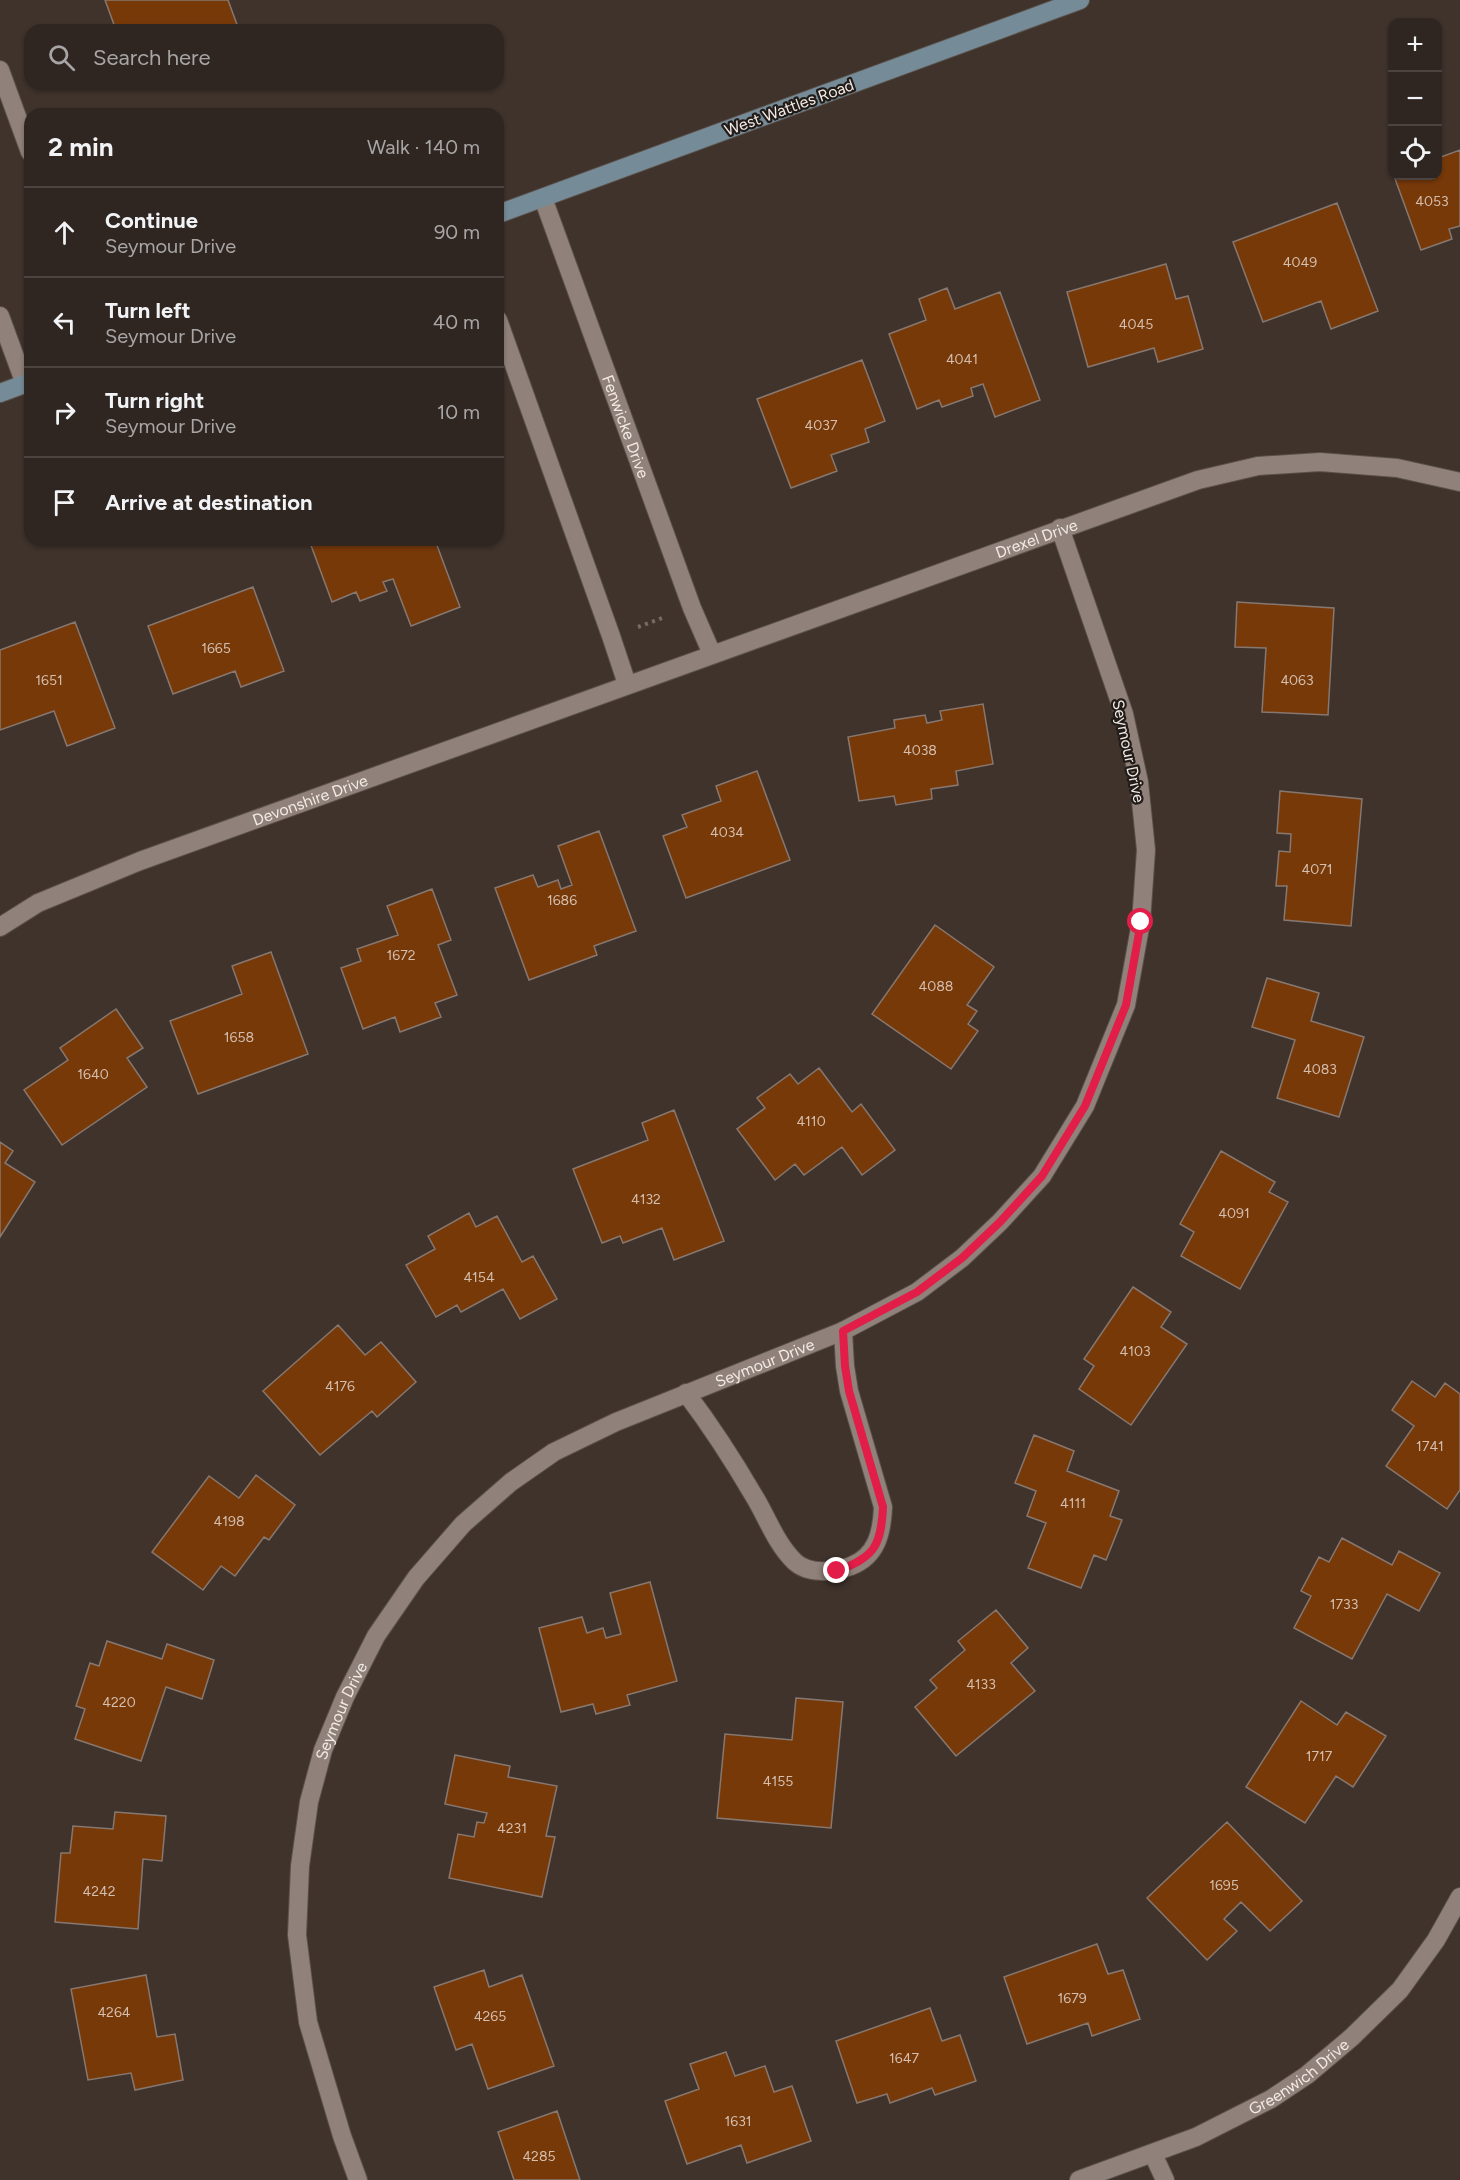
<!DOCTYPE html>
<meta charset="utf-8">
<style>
:root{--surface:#2f2621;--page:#372e2a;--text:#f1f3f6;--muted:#a7a5a5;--line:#4a433f}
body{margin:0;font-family:Figtree,sans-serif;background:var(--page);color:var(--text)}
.controls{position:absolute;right:18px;top:18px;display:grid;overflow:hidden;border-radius:12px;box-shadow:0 2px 4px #0004}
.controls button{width:54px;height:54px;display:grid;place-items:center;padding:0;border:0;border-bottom:2px solid var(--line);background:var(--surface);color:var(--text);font:30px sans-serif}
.stop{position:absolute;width:18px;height:18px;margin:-14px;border:4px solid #e11d48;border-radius:50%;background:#fff}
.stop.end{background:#e11d48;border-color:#fff;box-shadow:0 2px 6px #0008}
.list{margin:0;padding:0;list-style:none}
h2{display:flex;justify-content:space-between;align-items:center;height:78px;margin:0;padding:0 24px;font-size:26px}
h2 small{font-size:20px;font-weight:400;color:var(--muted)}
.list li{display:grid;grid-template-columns:39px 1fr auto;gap:18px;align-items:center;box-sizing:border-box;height:90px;padding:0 24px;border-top:2px solid var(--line)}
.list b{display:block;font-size:22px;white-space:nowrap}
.list p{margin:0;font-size:20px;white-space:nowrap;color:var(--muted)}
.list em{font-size:20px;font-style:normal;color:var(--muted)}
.icon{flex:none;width:33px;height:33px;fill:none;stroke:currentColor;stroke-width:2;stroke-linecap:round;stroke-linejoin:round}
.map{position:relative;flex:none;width:1460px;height:2180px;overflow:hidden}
.search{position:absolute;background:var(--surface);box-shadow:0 2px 4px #0004;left:24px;top:24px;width:480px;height:66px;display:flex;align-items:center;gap:15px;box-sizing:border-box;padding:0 21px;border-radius:18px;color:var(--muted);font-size:22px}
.panel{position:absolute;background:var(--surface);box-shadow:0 2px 4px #0004;left:24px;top:108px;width:480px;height:438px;border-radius:18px}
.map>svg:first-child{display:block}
.building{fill:#783909;stroke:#867870;stroke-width:1.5}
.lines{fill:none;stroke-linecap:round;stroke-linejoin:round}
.street-casing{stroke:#5b514a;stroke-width:20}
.secondary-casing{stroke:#5b514a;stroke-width:20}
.path{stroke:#766c65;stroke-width:4;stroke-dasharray:3 4.5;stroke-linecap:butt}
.street{stroke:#90827a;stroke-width:18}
.secondary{stroke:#758c98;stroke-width:18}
.route{stroke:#e11d48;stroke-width:8}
.labels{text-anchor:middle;stroke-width:4.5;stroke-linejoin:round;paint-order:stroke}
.number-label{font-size:14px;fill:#d4beae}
.street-label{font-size:16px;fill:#f2eae5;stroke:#221c19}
</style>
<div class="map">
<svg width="1460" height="2180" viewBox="0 0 1460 2180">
<rect width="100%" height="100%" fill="#3f332c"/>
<path class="building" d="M105,0H228L239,30H116Z
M1460,150V226L1449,229L1452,239L1421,250L1394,176H1438V158Z
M1337,203L1378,311L1331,329L1321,301L1263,322L1233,242Z
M1166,264L1176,299L1188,296L1203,349L1158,362L1154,348L1088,367L1067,292Z
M947,288L955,309L1000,292L1040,400L995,417L983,384L971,388L973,396L942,407L939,400L917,409L889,334L926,320L919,299Z
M862,360L885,421L865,429L869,442L831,455L837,471L791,488L757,399Z
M309,540H435L460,607L411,626L393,579L383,582L387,591L360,601L356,592L332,602Z
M253,587L284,671L241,687L235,671L173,694L148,626Z
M1237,602L1334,608L1328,715L1262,712L1266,648L1235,647Z
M75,622L115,728L67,746L54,711L0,730V650Z
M983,704L993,764L956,771L958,785L931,789L932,799L896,805L894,796L859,801L848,737L895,728L894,720L925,715L927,723L942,720L940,711Z
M757,771L790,860L686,898L663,836L687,827L682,815L721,801L716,786Z
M1280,791L1362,799L1351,926L1284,920L1287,886H1276L1279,851L1290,852L1291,834L1277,833Z
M599,831L636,931L594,946L597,955L529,980L495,888L533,875L538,887L558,880L561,889L572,885L558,846Z
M432,889L451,940L438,945L457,995L435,1003L441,1017L400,1032L395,1017L363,1029L341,968L361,961L357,949L398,935L387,906Z
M935,925L994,967L967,1005L977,1011L968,1024L978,1031L951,1069L872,1014Z
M271,952L308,1054L198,1094L170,1021L242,994L232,966Z
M1267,978L1319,993L1311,1021L1364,1037L1339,1117L1277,1098L1295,1040L1252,1027Z
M116,1009L143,1048L127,1058L147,1087L62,1145L24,1090L68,1060L60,1048Z
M819,1068L852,1112L861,1104L895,1150L862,1175L842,1147L804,1175L795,1164L775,1180L737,1129L765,1108L757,1098L790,1074L798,1084Z
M674,1110L724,1241L674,1260L662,1228L623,1243L620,1236L602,1243L573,1169L648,1140L642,1123Z
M0,1142L13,1151L5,1163L35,1182L0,1237Z
M1221,1151L1275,1182L1269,1192L1288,1202L1240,1289L1181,1256L1194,1232L1180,1224Z
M469,1213L476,1227L497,1216L522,1262L533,1256L557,1299L520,1319L503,1289L461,1312L457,1305L436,1317L406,1265L435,1249L428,1236Z
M1133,1287L1171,1312L1161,1327L1187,1344L1131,1425L1079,1389L1094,1366L1084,1359Z
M338,1325L365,1355L381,1342L416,1382L377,1417L372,1411L320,1455L263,1391Z
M1412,1381L1435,1397L1445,1383L1460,1394V1490L1447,1509L1386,1466L1414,1426L1392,1410Z
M1034,1435L1074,1451L1067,1471L1119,1491L1110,1516L1122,1520L1106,1560L1094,1555L1081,1588L1028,1568L1046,1523L1027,1516L1036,1491L1015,1483Z
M256,1475L295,1505L269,1540L264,1537L235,1576L221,1566L203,1590L152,1552L209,1476L239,1498Z
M1342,1538L1392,1565L1399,1551L1440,1573L1419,1611L1387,1594L1352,1659L1294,1628L1311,1596L1301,1591L1319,1557L1329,1562Z
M650,1582L677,1681L627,1695L630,1705L596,1714L593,1704L561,1712L539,1628L582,1617L587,1633L603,1628L606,1638L621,1634L610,1593Z
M996,1610L1028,1648L1011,1663L1035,1691L956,1756L915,1707L937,1688L930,1680L965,1650L958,1641Z
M107,1641L162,1659L167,1644L214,1660L202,1699L166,1687L141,1761L75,1739L85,1709L76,1706L90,1663L99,1666Z
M796,1698L843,1702L831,1828L717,1818L725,1734L792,1740Z
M1301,1701L1337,1725L1346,1712L1386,1736L1353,1787L1336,1776L1305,1823L1246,1787Z
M455,1755L510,1766L508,1777L557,1786L546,1836L555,1837L542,1897L449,1878L458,1834L474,1837L477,1822L484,1823L487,1813L445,1804Z
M115,1812L166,1816L162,1861L143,1859L138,1929L55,1922L61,1853H70L73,1826L113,1829Z
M1227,1822L1302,1901L1270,1931L1241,1902L1224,1919L1237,1931L1207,1960L1147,1898Z
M1097,1944L1108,1974L1123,1970L1140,2019L1092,2036L1088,2023L1027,2044L1004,1977Z
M484,1970L489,1987L522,1975L554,2066L488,2089L472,2044L456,2050L434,1987Z
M146,1975L157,2037L175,2034L183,2080L135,2090L131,2073L88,2080L71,1989Z
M930,2008L942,2041L960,2035L976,2081L935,2095L932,2088L890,2103L887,2094L857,2103L836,2041Z
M726,2052L735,2076L765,2066L774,2092L792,2086L811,2141L747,2163L741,2145L687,2164L665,2101L699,2089L690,2064Z
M557,2111L580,2180H514L498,2132Z"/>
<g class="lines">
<g class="street-casing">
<g id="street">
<path d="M0,70L30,152"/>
<path id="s1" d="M543,198L692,608L712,654"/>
<path d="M0,316L25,384"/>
<path d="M498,320L611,636L627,684"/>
<path id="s2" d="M0,927L38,903L140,861L1198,480L1258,466L1320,462L1397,468L1460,482"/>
<path d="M686,1393C711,1426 733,1460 754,1496C767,1517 776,1544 795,1562C809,1575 835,1572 851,1566C877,1556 882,1532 883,1507L849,1391L845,1366L843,1331"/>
<path d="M1153,2154L1165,2180"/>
<path id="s3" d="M358,2180L342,2136L308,2022L297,1935L300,1866L309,1802L323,1750L345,1697L376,1636L416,1578L463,1524L511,1482L554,1452L616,1422L843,1331L917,1292L962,1258L1000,1222L1042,1176L1085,1106L1126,1005L1141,922L1146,850L1139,782L1124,714L1060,528"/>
<path id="s4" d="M1079,2180L1196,2137L1271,2099L1307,2075L1352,2037L1400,1990L1436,1940L1460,1897"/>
</g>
</g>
<g class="secondary-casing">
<path id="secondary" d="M498,214L1080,0
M0,393L30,382"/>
</g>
<path class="path" d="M638,627L665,617"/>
<use href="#street" class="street"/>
<use href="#secondary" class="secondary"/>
</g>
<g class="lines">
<path class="route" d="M837,1571C874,1557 881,1547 883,1507L849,1391L845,1366L843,1331L917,1292L962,1258L1000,1222L1042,1176L1085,1106L1126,1005L1141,922"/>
</g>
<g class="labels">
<g class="number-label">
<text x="1432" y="206">4053</text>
<text x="1300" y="267">4049</text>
<text x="1136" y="329">4045</text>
<text x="962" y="364">4041</text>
<text x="821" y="430">4037</text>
<text x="216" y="653">1665</text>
<text x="49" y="685">1651</text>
<text x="1297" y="685">4063</text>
<text x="920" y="755">4038</text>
<text x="727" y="837">4034</text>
<text x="1317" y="874">4071</text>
<text x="562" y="905">1686</text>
<text x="401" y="960">1672</text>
<text x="936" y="991">4088</text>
<text x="239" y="1042">1658</text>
<text x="1320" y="1074">4083</text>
<text x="93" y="1079">1640</text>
<text x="811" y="1126">4110</text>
<text x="646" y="1204">4132</text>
<text x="1234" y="1218">4091</text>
<text x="479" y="1282">4154</text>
<text x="1135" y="1356">4103</text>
<text x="340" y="1391">4176</text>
<text x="1430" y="1451">1741</text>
<text x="1073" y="1508">4111</text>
<text x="229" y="1526">4198</text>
<text x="1344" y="1609">1733</text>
<text x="981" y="1689">4133</text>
<text x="119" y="1707">4220</text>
<text x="1319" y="1761">1717</text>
<text x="778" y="1786">4155</text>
<text x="512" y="1833">4231</text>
<text x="1224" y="1890">1695</text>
<text x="99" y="1896">4242</text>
<text x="1072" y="2003">1679</text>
<text x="114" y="2017">4264</text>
<text x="490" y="2021">4265</text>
<text x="904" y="2063">1647</text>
<text x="738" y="2126">1631</text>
<text x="539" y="2161">4285</text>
</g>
<g class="street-label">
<text transform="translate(789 107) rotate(-20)" y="6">West Wattles Road</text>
<text dy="6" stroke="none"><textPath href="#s1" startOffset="243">Fenwicke Drive</textPath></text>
<text dy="6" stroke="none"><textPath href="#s2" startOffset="1108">Drexel Drive</textPath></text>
<text transform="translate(1129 751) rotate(78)" y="6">Seymour Drive</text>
<text dy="6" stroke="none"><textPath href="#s2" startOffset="336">Devonshire Drive</textPath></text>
<text dy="6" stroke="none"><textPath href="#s3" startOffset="1054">Seymour Drive</textPath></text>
<text dy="6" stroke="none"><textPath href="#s3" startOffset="484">Seymour Drive</textPath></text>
<text dy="6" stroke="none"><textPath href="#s4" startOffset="244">Greenwich Drive</textPath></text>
</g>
</g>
</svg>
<div class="controls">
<button>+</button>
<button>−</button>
<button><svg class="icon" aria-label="locate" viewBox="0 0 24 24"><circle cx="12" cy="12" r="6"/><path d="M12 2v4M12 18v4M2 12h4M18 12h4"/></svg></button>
</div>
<div class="stop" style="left:1141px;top:922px"></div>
<div class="stop end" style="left:837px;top:1571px"></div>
<div class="search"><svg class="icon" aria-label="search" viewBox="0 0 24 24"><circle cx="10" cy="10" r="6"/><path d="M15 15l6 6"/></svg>Search here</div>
<section class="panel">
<h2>2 min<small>Walk · 140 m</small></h2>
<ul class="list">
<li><svg class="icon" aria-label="ahead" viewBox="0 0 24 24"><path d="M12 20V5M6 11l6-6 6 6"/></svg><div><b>Continue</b><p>Seymour Drive</p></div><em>90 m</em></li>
<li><svg class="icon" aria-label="left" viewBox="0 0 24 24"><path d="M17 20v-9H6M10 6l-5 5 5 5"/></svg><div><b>Turn left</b><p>Seymour Drive</p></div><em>40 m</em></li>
<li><svg class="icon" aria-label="right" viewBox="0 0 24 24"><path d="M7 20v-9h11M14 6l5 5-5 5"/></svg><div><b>Turn right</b><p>Seymour Drive</p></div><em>10 m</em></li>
<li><svg class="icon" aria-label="arrive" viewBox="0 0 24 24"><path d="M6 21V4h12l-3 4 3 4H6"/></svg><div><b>Arrive at destination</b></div></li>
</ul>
</section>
</div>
